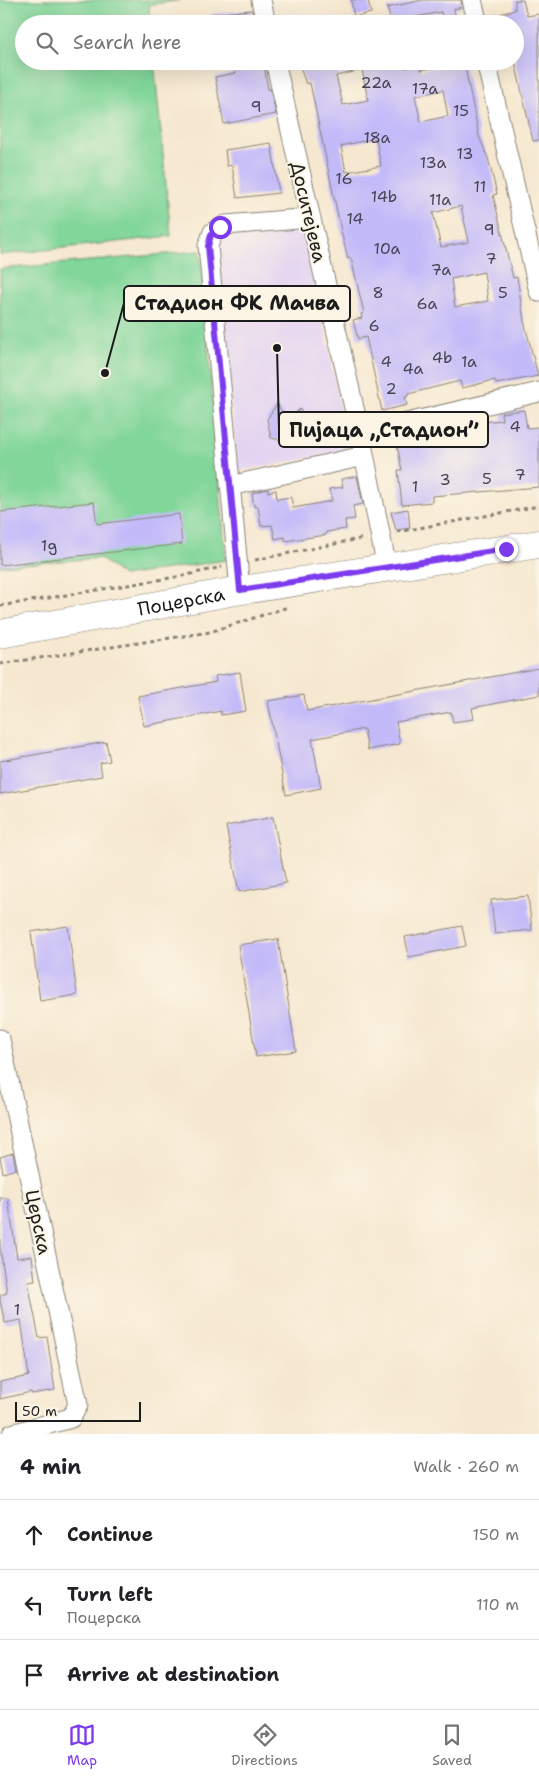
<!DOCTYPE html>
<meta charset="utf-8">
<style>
:root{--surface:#fff;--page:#f6f6f6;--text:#202124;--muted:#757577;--line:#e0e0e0;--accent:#7c3aed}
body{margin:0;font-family:"Shantell Sans",sans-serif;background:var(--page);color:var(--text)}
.scale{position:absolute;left:15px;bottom:12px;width:126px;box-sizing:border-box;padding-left:5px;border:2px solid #1c1c1c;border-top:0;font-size:14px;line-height:18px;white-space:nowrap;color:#1c1c1c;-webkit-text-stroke:4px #fcf5e5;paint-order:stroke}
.stop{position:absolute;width:15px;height:15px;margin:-11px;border:4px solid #7c3aed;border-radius:50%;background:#fff}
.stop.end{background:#7c3aed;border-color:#fff;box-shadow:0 1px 5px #0008}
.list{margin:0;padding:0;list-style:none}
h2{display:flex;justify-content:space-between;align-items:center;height:65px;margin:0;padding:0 20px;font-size:21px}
h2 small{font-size:16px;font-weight:400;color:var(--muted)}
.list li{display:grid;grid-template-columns:32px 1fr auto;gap:15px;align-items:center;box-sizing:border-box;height:70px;padding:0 20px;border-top:1px solid var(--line)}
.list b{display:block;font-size:19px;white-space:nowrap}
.list p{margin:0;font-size:16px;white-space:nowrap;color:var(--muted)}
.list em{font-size:16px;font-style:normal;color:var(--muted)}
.icon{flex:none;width:28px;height:28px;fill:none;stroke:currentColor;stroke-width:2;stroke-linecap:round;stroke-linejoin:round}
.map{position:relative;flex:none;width:539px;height:1434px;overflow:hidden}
.search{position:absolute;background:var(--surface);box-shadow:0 5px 20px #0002;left:15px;right:15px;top:15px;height:55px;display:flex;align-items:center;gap:12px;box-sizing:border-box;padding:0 18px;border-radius:28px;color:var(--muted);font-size:19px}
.sheet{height:275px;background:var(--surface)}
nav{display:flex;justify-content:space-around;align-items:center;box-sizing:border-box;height:70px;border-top:1px solid var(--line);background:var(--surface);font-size:14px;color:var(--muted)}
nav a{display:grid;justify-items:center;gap:2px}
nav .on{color:var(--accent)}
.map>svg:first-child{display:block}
.built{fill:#e3d3f2}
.pitch{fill:#81d69a;stroke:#4e795b}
.building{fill:#c3baf9;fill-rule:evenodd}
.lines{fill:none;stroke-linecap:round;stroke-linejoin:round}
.street-casing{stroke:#898276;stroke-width:21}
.secondary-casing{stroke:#898276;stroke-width:29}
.path{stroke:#898276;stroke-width:3;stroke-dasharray:4 4;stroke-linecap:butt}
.street{stroke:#fff;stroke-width:19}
.secondary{stroke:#fff;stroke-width:28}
.route{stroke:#7c3aed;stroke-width:6}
.labels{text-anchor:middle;stroke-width:4;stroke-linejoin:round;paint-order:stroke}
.number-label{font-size:16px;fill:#464453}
.street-label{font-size:19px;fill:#1c1c1c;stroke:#fcf5e5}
.leader{fill:none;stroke:#1c1c1c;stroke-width:2}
.callout-dot{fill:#1c1c1c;stroke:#fcf5e5;stroke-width:2}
.callout{fill:#fcf5e5;stroke:#1c1c1c;stroke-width:2}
.callout-label{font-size:20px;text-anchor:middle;font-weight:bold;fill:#1c1c1c}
</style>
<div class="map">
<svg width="539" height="1434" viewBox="0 0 539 1434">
<rect width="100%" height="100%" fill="#fcf5e5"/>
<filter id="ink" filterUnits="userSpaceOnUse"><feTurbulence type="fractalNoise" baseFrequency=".02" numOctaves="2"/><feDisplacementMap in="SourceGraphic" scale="10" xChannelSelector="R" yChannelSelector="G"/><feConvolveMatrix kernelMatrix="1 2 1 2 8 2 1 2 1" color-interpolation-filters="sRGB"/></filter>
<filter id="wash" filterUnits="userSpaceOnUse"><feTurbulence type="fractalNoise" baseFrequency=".0096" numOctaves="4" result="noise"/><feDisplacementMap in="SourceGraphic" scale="20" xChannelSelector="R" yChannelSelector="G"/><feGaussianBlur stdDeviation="1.12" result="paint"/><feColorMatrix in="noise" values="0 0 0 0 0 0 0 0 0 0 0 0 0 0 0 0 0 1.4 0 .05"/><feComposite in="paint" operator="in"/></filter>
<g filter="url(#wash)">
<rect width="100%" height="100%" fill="#f6e8d0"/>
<path class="built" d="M306,227L348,451L238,471L215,245L223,234Z"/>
<path class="pitch" d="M0,0H181L149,5L150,24H24V61H154L171,236L0,255Z
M200,251L226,560L123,576L100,558L0,566V269Z"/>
<g id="blocks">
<path class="building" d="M351,0H368L371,13L354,17Z
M422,0H461L462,7L454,9L457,24H444L441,12L391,22L387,8Z
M515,0H523L527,16L539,14V140L533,141L515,62V24H489L488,17L515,10Z
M252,10L254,24H212L211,14Z
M298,61H382L384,67L404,62L406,68L420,64L421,70L464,62L479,136L488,158L497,194L493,195L513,278L517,277L524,321L538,376L496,384L495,380L462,388L460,381L408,394V396L405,397L407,405L382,411L366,337L358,339L353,320L362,318L361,314L364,313L351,258L348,259L342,235L310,83L306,84ZM362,70L368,100L343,105L336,76ZM443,90L448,116L421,122L415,96ZM376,138L381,166L346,172L341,146ZM461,206L469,242L441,247L433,213ZM484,272L488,301L455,307L451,279Z
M264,65L268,89H270L276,114L224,124L215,77L236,73L235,69Z
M271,143L279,193L237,198L232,165L227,166L225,150Z
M277,404L287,421L300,409L306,425L292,442L271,438L267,419Z
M524,410L527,428L539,427V487L432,496V502L402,505L398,470H402L397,445L429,439V429L464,427L463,424L502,420L501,413Z
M357,476L363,504L353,506L355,519L345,520L346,529L326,532V535L285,541V537L275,539L272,525L261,526L258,506L254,507L252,493L268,489V492L276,490L277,499L291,497L293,508L332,501L329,489L343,487L341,479Z
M94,502L97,524L179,514L182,544L0,565V512Z
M408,509L410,528L396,530L391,512Z
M539,668V695L472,708L474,719L453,722L451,712L396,722L400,744L368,750L364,729L312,739L321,788L286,795L268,701L304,695L307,711Z
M240,672L246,711L221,715V711L144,726L138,696L216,682L215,676Z
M106,742L110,761L100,763L102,776L0,794V761Z
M273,817L286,883L239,892L226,826Z
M528,896L532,930L495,934L491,900Z
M68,926L77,995L40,1001L31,932Z
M462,926L466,946L409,957L405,937Z
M278,939L296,1051L256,1057L238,945Z
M13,1153L16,1169L3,1173L0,1157Z
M0,1198H8L17,1258L32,1256L35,1281L28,1282L39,1338L47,1337L55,1390L32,1394L31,1392L0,1399V1382L29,1376L21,1320L5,1323L0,1301V1295L7,1293L0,1248Z"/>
</g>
</g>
<g filter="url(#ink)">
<use href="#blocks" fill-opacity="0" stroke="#898276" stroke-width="1"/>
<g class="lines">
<g class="street-casing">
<path id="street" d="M261,0L266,24
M472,0L478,24
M275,61L360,434L387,568
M486,61L539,292
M360,434L539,392
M230,486L364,456
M240,590L208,246L213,232L226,225L311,218
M0,1039L78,1405L71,1418L12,1434"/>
</g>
<g class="secondary-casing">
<g id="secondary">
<path id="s1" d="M0,634L230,592L539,544"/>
</g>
</g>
<path class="path" d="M397,532L539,506
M255,560L364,538
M0,606L182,576L222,567
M0,664L210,632L288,607"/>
<use href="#street" class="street"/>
<use href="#secondary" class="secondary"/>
</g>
</g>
<g class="lines" filter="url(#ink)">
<path class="route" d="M220,227L211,235L208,246L240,590L506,549"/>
</g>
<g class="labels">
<g class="number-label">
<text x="376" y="88">22a</text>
<text x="425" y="94">17a</text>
<text x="256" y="112">9</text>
<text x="461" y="116">15</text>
<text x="377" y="143">18a</text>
<text x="465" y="159">13</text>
<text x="433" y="168">13a</text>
<text x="344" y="184">16</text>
<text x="480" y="192">11</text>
<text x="384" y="202">14b</text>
<text x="440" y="205">11a</text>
<text x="355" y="224">14</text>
<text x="489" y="235">9</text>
<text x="387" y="254">10a</text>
<text x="491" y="264">7</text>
<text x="441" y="275">7a</text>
<text x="378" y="298">8</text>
<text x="503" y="298">5</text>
<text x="427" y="309">6a</text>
<text x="374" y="331">6</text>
<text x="442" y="363">4b</text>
<text x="386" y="367">4</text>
<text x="469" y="367">1a</text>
<text x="413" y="374">4a</text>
<text x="391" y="394">2</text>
<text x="515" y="432">4</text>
<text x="520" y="480">7</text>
<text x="487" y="484">5</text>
<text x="445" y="485">3</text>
<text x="415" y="492">1</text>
<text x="49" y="551">1g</text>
<text x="17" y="1315">1</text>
</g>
<g class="street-label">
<text transform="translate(309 212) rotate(77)" y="7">Доситејева</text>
<text dy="7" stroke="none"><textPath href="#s1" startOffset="184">Поцерска</textPath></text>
<text transform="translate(39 1222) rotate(78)" y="7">Церска</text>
</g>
</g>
<path class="leader" d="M105 373L124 303M277 348L279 430"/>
<g class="callout-dot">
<circle cx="105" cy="373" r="5"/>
<circle cx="277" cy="348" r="5"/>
</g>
<g class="callout">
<rect x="124" y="286" width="226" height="35" rx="5"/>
<rect x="279" y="412" width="209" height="35" rx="5"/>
</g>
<g class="callout-label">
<text x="237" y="310">Стадион ФК Мачва</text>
<text x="384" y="437">Пијаца „Стадион”</text>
</g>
</svg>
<div class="scale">50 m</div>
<div class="stop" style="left:220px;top:227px"></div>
<div class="stop end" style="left:506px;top:549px"></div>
<div class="search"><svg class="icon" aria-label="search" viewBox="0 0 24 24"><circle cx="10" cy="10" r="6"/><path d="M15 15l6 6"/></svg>Search here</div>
</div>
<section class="sheet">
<h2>4 min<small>Walk · 260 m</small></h2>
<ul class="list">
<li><svg class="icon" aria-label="ahead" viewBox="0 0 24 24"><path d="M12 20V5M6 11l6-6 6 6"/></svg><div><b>Continue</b></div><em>150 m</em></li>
<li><svg class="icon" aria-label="left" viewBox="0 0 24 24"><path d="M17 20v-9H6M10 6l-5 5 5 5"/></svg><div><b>Turn left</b><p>Поцерска</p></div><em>110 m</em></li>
<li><svg class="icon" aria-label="arrive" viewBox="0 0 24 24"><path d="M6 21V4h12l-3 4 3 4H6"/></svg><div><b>Arrive at destination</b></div></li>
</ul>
</section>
<nav>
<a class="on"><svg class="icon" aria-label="map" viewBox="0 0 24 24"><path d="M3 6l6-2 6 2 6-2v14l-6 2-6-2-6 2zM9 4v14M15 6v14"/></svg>Map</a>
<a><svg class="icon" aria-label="directions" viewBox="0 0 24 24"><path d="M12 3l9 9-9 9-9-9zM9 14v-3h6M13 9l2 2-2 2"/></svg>Directions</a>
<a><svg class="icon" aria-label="saved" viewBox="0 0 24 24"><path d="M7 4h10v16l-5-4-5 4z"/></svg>Saved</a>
</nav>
